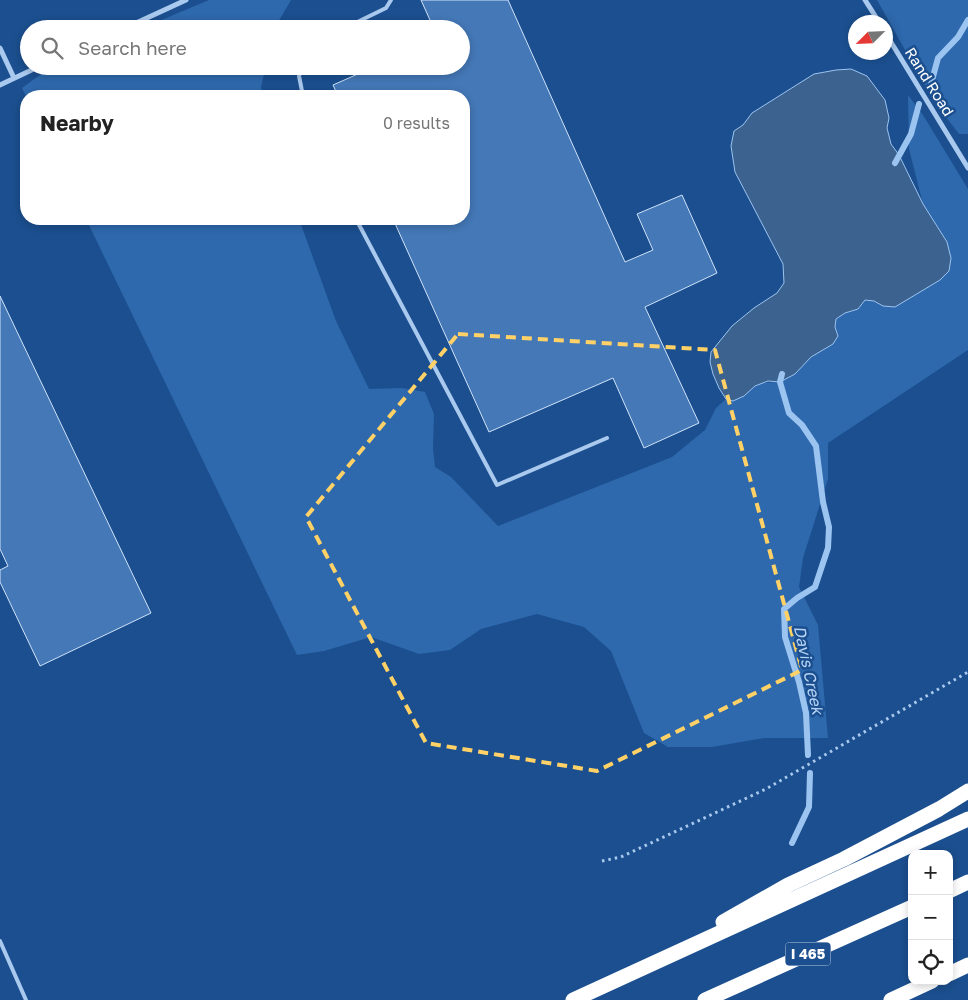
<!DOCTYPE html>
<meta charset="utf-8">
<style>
:root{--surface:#fff;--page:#f2f2f2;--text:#222;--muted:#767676;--line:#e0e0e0}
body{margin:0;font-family:"Golos Text",sans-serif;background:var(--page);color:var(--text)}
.controls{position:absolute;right:15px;bottom:15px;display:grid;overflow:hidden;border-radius:10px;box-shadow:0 2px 8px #0003}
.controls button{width:45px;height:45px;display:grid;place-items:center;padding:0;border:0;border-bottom:1px solid var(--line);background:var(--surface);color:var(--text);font:25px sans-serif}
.compass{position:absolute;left:848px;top:15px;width:45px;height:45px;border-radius:50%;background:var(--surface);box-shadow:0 2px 8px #0003;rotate:246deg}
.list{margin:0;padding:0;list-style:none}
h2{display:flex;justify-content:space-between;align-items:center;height:65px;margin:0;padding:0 20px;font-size:21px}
h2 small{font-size:16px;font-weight:400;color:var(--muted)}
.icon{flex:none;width:28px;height:28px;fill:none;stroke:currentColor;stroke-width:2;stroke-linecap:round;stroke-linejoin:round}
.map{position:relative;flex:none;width:968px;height:1000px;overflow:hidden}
.search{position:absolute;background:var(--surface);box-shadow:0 2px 8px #0003;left:20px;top:20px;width:450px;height:55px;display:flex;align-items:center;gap:12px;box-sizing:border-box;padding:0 18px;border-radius:28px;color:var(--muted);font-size:19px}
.panel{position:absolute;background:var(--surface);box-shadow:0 2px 8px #0003;left:20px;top:90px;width:450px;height:135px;border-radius:20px}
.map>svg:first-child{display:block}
.green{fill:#2e69ad}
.water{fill:#3c6290;stroke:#9cc4f0}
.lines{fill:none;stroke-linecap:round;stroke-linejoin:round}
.stream{stroke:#9cc4f0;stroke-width:6}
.building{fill:#4478b7;stroke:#cfe3fa}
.path{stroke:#a9c9ee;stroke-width:3;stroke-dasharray:2.5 4;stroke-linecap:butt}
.lane{stroke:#a9c9ee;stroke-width:4}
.street{stroke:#a9c9ee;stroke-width:5}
.highway{stroke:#fff;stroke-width:15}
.marked{fill:none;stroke:#ffd166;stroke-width:4;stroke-dasharray:10 6;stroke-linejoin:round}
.labels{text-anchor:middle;stroke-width:5;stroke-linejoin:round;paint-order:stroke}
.shield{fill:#1b4f8f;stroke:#bbcadd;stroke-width:1}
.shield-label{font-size:14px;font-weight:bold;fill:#fff}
.street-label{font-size:15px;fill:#fff;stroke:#1b4f8f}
.water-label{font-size:16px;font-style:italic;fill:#b5d3f5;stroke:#1b4f8f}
</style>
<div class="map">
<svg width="968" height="1000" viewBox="0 0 968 1000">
<rect width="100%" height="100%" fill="#1b4f8f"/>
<path class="green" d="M209,0H291L274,29H140Z
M877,0H968V134H959L933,100Z
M52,66H266L261,87L263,96H26L22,88Z
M908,95L923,115L968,189V350L828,443V479L803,558L799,587L818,625L828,738H764L712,747H668L644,733L611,651L584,627L537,614L481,629L450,650L419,654L371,637L324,651L297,655L86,219H299L336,321L369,389L402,388L425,392L434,414L433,449L435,467L451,477L498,526L672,457L705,430L716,408L726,399C740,403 745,392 756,386C767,380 774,384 782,381C796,375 800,365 812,357C821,349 831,346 838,336L835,327L836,319L845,313L858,309L865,300L874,301L883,306L947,242L923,204L909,149Z"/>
<path class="water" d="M851,69L867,76L885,100L889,118L887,128L891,144L899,155L923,204L947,242L951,258L949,271L940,280L895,307L883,306L874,301L865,300L858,309L845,313L836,319L835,327L838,336L833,344L811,357L795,374L780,382L768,381L755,386L744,396L733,401L726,399L719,388L713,374L710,362L711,352L732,326L754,308L777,293L784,283L783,264L735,172L731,146L734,131L743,125L752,113L814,74L836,70Z"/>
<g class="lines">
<path class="stream" d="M930,88L938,58L958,37L968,20
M895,163L911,134L919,104
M782,374L780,382L789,413L802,425L816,446L823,502L829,527L828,548L815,587L797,598L784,609L785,637L799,682L806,713L808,755
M792,843L809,807L810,773"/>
</g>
<path class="building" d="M421,0H508L625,262L653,250L637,214L682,195L717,273L645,307L699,423L644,448L613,378L489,432L393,219H464V96H338L333,85L376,66H461V29H434Z
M0,296L151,613L40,666L0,582V570L8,566L0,549Z"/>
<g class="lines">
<path class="path" d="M602,861L621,857L766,789L968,672"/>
<path class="lane" d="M343,29L386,8L391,0
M303,66L299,76L303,96
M356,219L497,485L607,438
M0,941L26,1000"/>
<path class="street" d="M865,0L879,22
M123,29L186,0
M886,34L968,168
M0,48L14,78
M0,85L40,66"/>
<path class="highway" d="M949,891L968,882
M723,922L788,885L844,859L939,809L968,791
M949,974L968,965
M573,1000L968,819
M705,1000L912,907
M891,1000L932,981"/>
</g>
<path class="marked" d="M458,334L715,350L802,670L597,771L426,743L306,517Z"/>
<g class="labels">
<rect class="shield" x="785.5" y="942.5" width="45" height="23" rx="4"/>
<g class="shield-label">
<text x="808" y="959">I 465</text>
</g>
<g class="street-label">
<text transform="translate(929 82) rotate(58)" y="5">Rand Road</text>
</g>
<g class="water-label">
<text transform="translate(809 670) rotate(78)" y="6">Davis Creek</text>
</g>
</g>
</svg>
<div class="controls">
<button>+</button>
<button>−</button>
<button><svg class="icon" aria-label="locate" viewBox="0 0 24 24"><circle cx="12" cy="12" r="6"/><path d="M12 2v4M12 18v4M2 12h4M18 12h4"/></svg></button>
</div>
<svg class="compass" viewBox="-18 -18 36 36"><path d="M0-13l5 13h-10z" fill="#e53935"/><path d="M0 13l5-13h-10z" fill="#767676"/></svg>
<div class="search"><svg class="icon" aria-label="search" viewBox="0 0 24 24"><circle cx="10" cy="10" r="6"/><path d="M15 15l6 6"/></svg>Search here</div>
<section class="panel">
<h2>Nearby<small>0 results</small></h2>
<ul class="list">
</ul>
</section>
</div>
